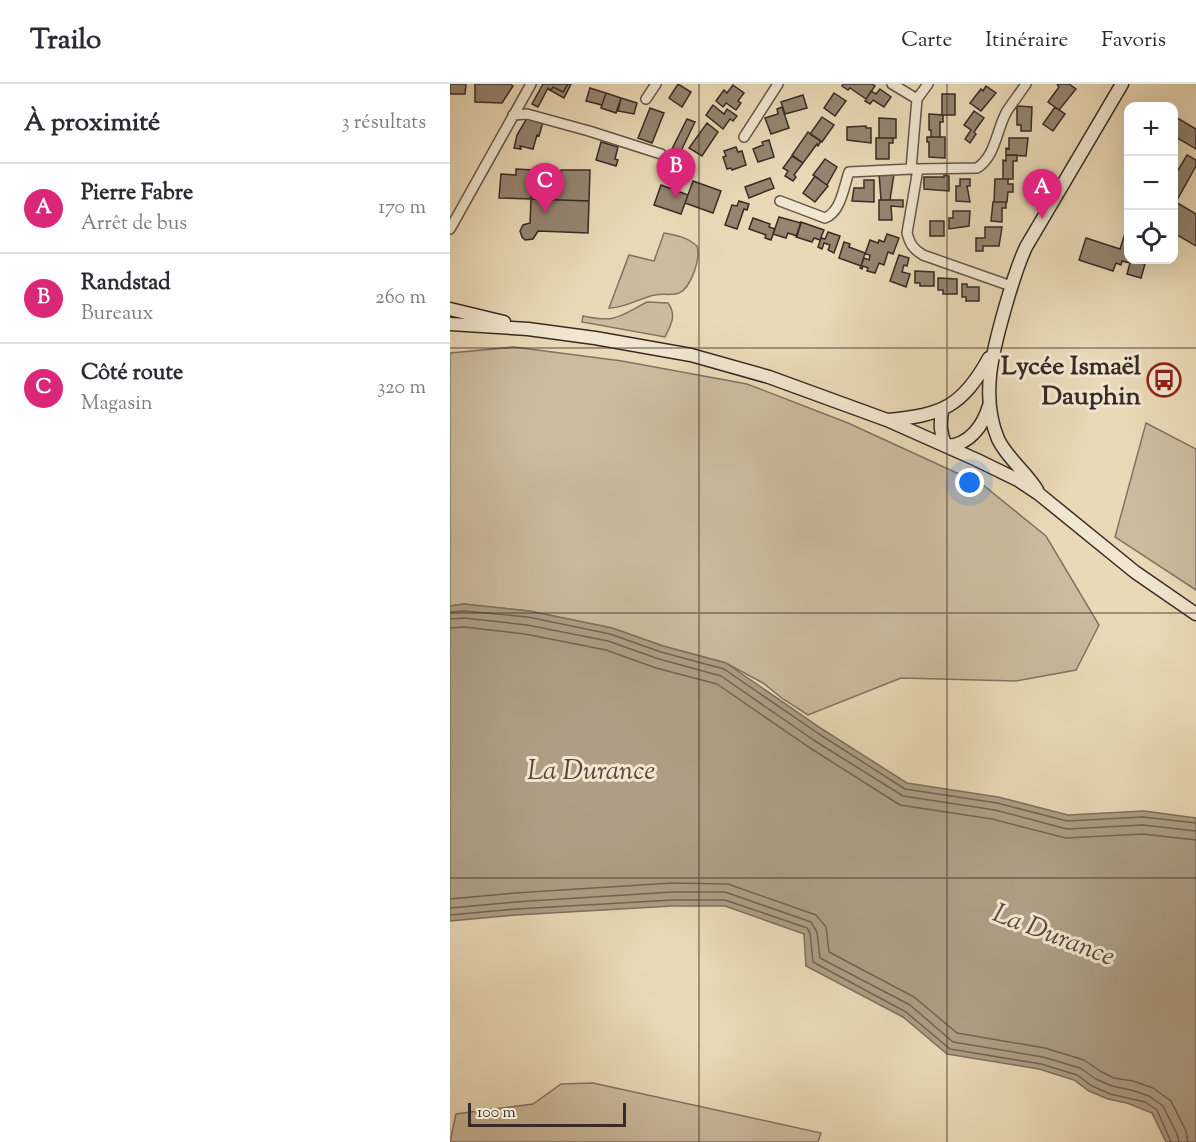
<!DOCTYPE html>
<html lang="fr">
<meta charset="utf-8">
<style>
:root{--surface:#fff;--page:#f7f7f7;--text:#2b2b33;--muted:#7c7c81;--line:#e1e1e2;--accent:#db2777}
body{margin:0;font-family:"Sorts Mill Goudy",serif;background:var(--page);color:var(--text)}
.controls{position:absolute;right:18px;top:18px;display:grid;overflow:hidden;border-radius:12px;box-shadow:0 6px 24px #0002}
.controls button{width:54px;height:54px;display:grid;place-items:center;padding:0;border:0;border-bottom:2px solid var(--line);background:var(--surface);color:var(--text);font:30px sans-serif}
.scale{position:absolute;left:18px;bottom:15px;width:158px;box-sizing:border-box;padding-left:6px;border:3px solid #382b25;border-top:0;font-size:16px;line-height:21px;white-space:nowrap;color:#382b25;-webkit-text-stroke:4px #f1e6d0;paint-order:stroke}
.you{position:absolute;left:520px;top:399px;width:21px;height:21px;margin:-15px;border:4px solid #fff;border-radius:50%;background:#1a73e8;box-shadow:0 0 0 9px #1a73e833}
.badge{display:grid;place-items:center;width:39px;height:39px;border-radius:50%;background:var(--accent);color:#fff;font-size:20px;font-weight:700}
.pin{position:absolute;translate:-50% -50px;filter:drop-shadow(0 2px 3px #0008)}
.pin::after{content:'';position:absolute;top:32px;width:21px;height:18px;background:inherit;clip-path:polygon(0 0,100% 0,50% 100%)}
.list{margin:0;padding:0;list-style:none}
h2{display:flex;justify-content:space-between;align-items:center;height:78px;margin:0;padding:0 24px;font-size:26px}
h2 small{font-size:20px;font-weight:400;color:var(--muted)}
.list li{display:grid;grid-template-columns:39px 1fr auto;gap:18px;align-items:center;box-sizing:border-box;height:90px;padding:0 24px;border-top:2px solid var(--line)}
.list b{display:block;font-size:22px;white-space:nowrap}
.list p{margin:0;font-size:20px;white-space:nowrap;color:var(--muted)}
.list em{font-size:20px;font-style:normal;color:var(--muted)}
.icon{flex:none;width:33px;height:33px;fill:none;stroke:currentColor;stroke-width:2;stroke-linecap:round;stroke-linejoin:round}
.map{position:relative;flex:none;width:746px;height:1058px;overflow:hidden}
header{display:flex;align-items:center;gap:36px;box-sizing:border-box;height:84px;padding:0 30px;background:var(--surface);border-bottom:2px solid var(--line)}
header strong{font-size:28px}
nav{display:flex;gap:33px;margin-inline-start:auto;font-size:21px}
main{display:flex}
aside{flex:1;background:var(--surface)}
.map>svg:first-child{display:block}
.green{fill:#ccbb9e;stroke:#827362;stroke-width:1.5}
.water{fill:#ad9e85;stroke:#7e705f;stroke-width:1.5}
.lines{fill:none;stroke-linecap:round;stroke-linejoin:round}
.shore{stroke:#726455;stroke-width:1.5}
.building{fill:#958571;stroke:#382b25;stroke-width:1.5}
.street-casing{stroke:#64564a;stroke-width:12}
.secondary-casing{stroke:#382b25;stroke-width:15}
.street{stroke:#f1e6d0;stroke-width:9}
.secondary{stroke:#f1e6d0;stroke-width:12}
.grid{fill:none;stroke:#382b25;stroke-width:1.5;stroke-opacity:0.55}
.labels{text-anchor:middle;stroke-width:6;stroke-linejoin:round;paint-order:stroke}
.poi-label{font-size:26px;font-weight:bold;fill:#382b25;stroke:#f1e6d0;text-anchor:end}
.water-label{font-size:27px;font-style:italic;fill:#55483d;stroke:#f1e6d0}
</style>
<header>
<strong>Trailo</strong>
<nav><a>Carte</a><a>Itinéraire</a><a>Favoris</a></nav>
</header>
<main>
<aside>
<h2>À proximité<small>3 résultats</small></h2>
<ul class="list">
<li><span class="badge">A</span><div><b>Pierre Fabre</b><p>Arrêt de bus</p></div><em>170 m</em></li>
<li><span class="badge">B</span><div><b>Randstad</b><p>Bureaux</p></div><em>260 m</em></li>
<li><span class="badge">C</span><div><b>Côté route</b><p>Magasin</p></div><em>320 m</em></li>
</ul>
</aside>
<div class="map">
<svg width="746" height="1058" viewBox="0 0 746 1058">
<rect width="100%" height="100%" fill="#ead9b7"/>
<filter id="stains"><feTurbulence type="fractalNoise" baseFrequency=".00333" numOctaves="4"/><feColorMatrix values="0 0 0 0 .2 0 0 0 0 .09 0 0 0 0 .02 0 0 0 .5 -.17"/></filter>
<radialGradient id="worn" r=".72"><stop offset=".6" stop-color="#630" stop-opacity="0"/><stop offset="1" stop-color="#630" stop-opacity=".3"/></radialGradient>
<path class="green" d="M214,149C226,151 237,153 247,162C251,174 241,204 229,209C221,212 213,209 205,211C189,214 176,224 159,224L179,171L204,177Z
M197,218L218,219C227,231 221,241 215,253L132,238L133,232C166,239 168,233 197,218Z
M64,263L172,277L297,300L398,339L533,401L596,452L649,541L626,586L566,597L451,594L358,631L333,615L313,599L276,579L213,562L162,544L79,527L14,520L0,522V269Z
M696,339L746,365V506L665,453Z
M143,999L371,1049L368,1058H0L6,1030L83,1020L111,1000Z"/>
<path class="water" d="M14,520L79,527L162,544L213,562L276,579L372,645L457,699L548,713L618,731L694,727L746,734V1058H716L702,1029L677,1019L658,1015L639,1007L624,996L589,985L497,970L453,933L356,882L354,850L275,822H223L66,831L0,837V522Z"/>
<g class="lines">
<path class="shore" d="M0,528L14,527L78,533L160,550L211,568L274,585L369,650L455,705L547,719L617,737L693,733L746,739
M0,535L14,534L77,541L158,557L209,575L271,592L365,657L453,712L545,726L617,745L693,741L746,747
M0,544L14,543L75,550L156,566L206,584L267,600L360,664L450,721L542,735L616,754L693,750L746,756
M0,815L65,809L222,799L278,800L366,831L376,843L379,868L464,913L507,949L595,964L634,976L650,987L664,994L683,997L703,1004L721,1017L736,1047L738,1058
M0,824L65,818L222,808H275L361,838L367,848L370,874L460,921L503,958L593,973L630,984L646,995L662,1002L681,1006L699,1012L713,1022L727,1050L729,1058
M0,831L66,825L223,816H275L357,844L360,849L363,878L456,928L500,965L591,980L627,991L642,1002L660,1010L695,1018L707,1026L721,1058"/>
</g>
<path class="building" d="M0,0H16L15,10H0Z
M25,0H60L63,2L52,19L25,18Z
M93,0H118L113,8L103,3L101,6L98,4L88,23L82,20Z
M118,0H121L114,14L98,5L101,6L103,3L113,8Z
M228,0L241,8L232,23L219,14Z
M393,0H422L425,2L416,15L400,4L398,6L392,2Z
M607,0H619L626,5L609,26L598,18L609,3Z
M283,1L294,9L288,17L291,19L286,26L276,19L273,23L266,17L274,6L277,9Z
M536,2L546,9L531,27L520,19L531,5L533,7Z
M140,4L156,9L152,21L136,17Z
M430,5L441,13L434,23L423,16L420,20L415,17L421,7L426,10Z
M156,9L171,14L166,29L151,24Z
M384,9L396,17L385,32L374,24Z
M492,10H505V31H492Z
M353,11L357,24L335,30L331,18Z
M171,14L187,19L184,30L168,27Z
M263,21L274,30L277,25L287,32L283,37L280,35L273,45L256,31Z
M567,22L582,23L581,47H571V41H567Z
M332,23L339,44L321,50L315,34L328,30L327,25Z
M605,23L615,30L603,47L593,40Z
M200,24L214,29L202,59L188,54Z
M524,27L534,34L524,48L526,50L520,59L515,55L521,46L514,41Z
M479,30L493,31V38H490V53H481V46H479Z
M724,32L746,45V65L724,52Z
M372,33L384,41L372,58L360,50Z
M77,34L93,38L89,52L87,51L83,65L70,62L71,65L64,64L67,51Z
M429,34L446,35V54H429Z
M237,35L245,38L229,71L221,67Z
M257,39L268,48L252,72L239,64Z
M416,42V44H421V59L397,56V43Z
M358,48L371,57L368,62L367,60L353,79L342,71Z
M477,53H495V74L479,73V58H477Z
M426,54H443V59H439V75H426Z
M559,54H578L576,72L556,71V64L559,65Z
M319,56L324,73L308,78L303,65L313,61L312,58Z
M151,58L168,63L165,75L168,76L166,82L146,76Z
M286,63L288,68L292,67L296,81L282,86L281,84L277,85L273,73L276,72L274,67Z
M556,71H567V77H563V95H553V76L556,77Z
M737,71L746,76V82L726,118L746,130V162L724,149V93Z
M342,72L353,79L344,91L346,93L343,97L335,92L338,87L333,84Z
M375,75L387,83L377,101L363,91Z
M66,85L82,86L81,115L49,114L51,90L66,91Z
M111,86H140L139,117L81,115L82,93L111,94Z
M429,89L444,90L440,116H431Z
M494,91L499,92V107L474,105V93H494Z
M365,92L378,102L365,118L353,109Z
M320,94L324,104L299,114L295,103Z
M510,95H520V102H517L520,118L506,117V102H510Z
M545,95H558V100H563V108H558L557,118H544Z
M414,96H424V118L402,117L404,104H414Z
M243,97L271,107L263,129L235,119Z
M211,101L238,111L231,130L204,121Z
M81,115L139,117L138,149L88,147L83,155L75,156L72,153L70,147L73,141L80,139Z
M429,116H453V123L441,122L442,136H429Z
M289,117L299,120L297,126L294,125L287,145L275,141L282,121L287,122Z
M543,118H556V124H552V138L541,137Z
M503,127H520L519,142L499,145V134H503Z
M329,133L351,139L347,152L338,149L336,154L323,150Z
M303,134L320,140L319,143L325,145L321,156L315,154L316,151L299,145Z
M480,137H494V152H480Z
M351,138L374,146L370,156L364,154L362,158L346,153Z
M535,143H552L549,162H533V167H526V154H535Z
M676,146L678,147V176H688L687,178L695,180L691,194L677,190L680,179L672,177L671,181L666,179L663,187L629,176L636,154L670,165Z
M378,148L390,152L384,169L378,166L380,161L374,159L372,165L368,163L371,154L375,155Z
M437,150L449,154L443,170L438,168L434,181L429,179L425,189L417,187L418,184L413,182L412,185L410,184L414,174L419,176L420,171L415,170L420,156L428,159L429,156L434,158Z
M394,158L400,160L399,163L415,169L411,182L389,174Z
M449,171L459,174L457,182L454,181L452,188L460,190L456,203L440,197Z
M465,187L484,188V202H470V199H465Z
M488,194L507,195V210H493V206H488Z
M512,200H517V203H529V217H516V213H512Z"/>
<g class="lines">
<g class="street-casing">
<path id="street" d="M442,0L467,15L461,85H468L457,149C460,160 463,165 473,171L561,202
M196,15L206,0
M467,15L478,0
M63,31L77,30L139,47L211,70
M294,53L328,0
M468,85L527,84C546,72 546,46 557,27C563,18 570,9 576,0
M330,117L375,134C391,128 394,102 399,88L461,85
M0,145L81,0"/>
</g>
<g class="secondary-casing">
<path id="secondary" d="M0,225L54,238
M0,240L78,245L145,254L241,271L319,293L437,336L527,376L568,396L589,410L685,488L746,530
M492,327C490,340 490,349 496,362
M438,336C492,331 512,323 539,274
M497,362C519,361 533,342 539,322
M587,406C576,388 557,374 548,355C530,312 543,266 555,224C561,203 567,182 576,163L672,0"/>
</g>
<use href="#street" class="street"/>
<use href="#secondary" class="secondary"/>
</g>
<path class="grid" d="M249,0V1058M497,0V1058M0,264H746M0,529H746M0,794H746"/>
<defs>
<g id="bus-ring" transform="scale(1.725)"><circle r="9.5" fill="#f1e6d0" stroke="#8f2418" stroke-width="1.5"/><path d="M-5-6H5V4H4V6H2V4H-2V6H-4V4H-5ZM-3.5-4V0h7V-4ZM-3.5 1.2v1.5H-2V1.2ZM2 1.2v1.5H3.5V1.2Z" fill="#8f2418"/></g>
</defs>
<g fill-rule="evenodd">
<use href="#bus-ring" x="714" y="296"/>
</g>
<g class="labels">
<g class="poi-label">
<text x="691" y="290">Lycée Ismaël<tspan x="691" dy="30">Dauphin</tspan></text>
</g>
<g class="water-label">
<text x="141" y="695">La Durance</text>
<text transform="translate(604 850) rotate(21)" y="9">La Durance</text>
</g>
</g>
<rect width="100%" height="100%" filter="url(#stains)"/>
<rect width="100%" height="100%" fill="url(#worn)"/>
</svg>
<div class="controls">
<button>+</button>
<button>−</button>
<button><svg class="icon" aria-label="locate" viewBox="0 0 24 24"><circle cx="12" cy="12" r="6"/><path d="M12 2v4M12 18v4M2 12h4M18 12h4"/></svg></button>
</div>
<div class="scale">100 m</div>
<div class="you"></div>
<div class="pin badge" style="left:592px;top:135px">A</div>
<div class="pin badge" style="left:226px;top:114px">B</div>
<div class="pin badge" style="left:95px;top:129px">C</div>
</div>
</main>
